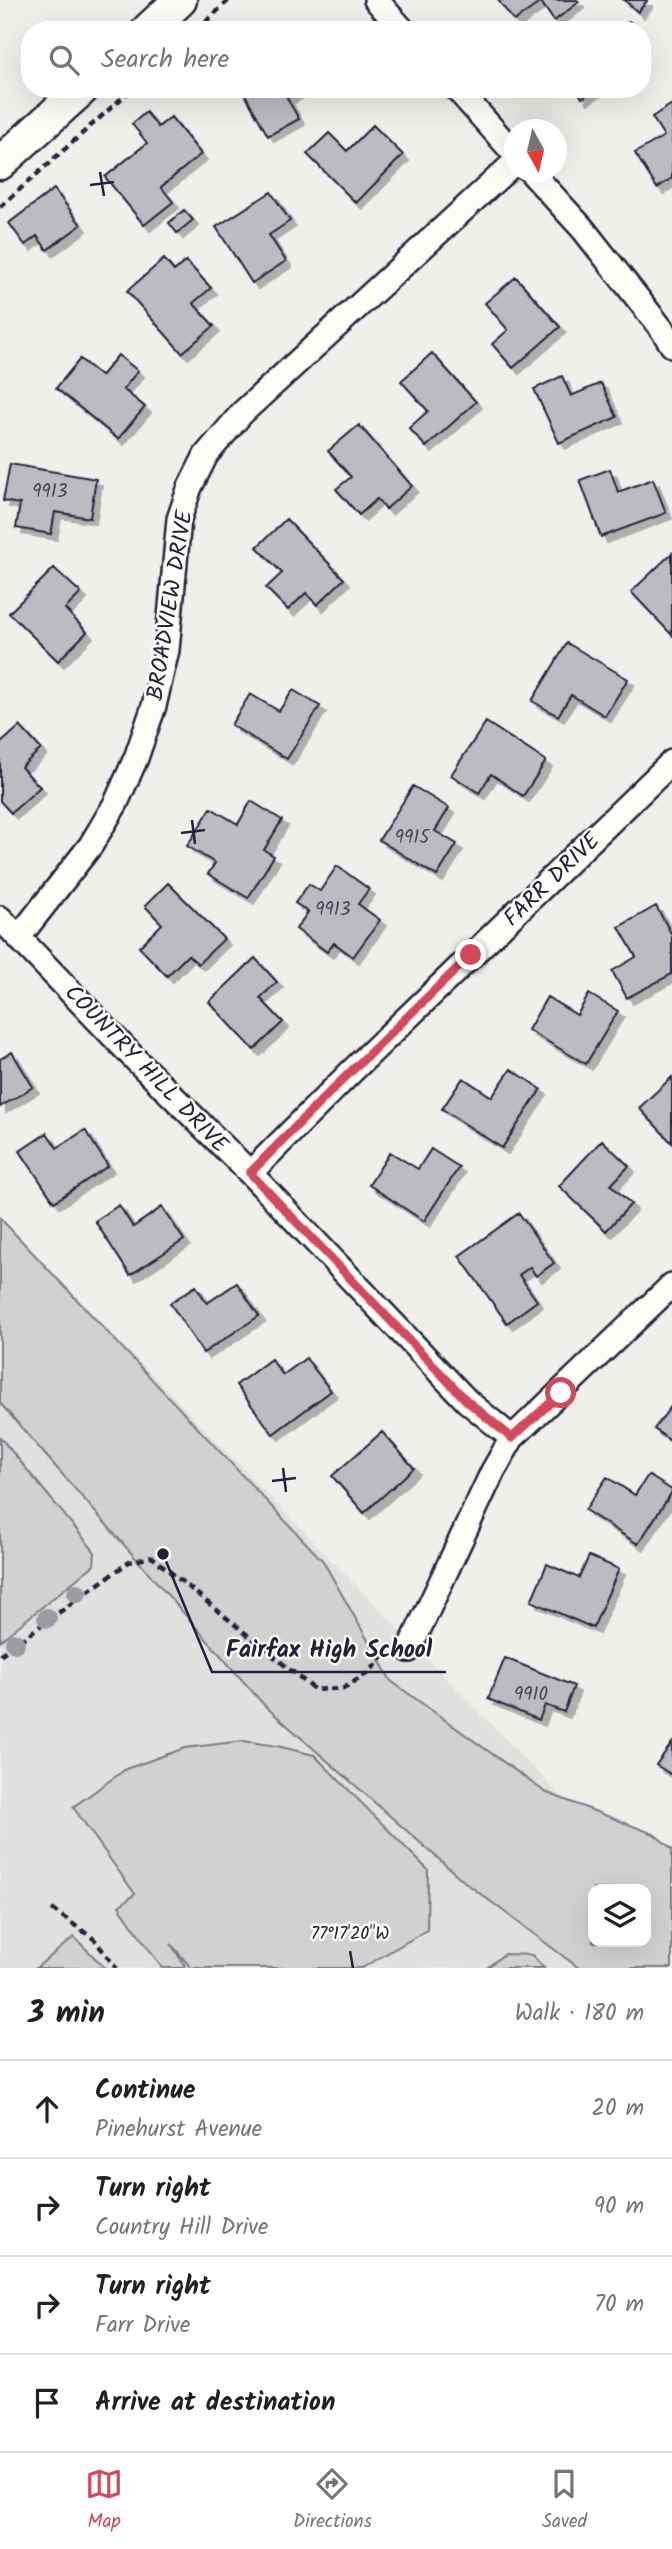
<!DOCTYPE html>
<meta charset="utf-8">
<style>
:root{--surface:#fff;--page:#f2f2f2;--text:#202124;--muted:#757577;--line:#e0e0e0;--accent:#d1495b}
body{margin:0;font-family:Kalam,sans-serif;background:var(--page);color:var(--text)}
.controls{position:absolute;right:21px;bottom:21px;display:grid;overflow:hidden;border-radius:14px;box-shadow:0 7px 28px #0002}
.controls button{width:63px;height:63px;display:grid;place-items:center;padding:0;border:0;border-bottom:2px solid var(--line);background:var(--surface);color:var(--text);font:35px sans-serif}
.compass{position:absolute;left:504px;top:119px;width:63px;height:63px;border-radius:50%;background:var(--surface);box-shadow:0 7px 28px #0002;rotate:172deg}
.stop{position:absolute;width:21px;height:21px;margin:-16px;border:5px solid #d1495b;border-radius:50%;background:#fff}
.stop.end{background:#d1495b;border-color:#fff;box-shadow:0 2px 7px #0008}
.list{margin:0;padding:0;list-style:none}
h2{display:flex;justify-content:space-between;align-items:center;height:91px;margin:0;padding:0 28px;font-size:30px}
h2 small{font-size:23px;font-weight:400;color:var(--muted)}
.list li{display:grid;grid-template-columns:46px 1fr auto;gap:21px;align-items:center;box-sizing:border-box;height:98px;padding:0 28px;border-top:2px solid var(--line)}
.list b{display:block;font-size:26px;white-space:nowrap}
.list p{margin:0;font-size:23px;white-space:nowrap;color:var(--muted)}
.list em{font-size:23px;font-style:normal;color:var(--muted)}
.icon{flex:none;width:38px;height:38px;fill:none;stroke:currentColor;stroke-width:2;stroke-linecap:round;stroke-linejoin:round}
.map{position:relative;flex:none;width:672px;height:1968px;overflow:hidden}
.search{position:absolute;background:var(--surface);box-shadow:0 7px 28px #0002;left:21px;right:21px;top:21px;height:77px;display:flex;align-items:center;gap:18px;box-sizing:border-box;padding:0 24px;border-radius:28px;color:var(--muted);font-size:26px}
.sheet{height:483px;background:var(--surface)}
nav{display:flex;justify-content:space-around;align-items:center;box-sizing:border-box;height:98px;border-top:2px solid var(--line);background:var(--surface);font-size:19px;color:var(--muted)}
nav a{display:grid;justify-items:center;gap:4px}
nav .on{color:var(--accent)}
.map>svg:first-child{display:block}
.built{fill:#e0e0df;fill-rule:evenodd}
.green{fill:#d2d1d1;stroke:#7a7a86;stroke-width:2;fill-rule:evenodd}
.building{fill:#bcbcc0;stroke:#22223b;stroke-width:2;filter:url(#shadow)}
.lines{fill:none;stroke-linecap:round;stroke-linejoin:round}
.street-casing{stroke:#22223b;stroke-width:28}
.secondary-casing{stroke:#22223b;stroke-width:37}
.path{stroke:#22223b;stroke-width:4.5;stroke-dasharray:7 5;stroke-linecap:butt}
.street{stroke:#fdfcf7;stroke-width:23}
.secondary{stroke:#fdfcf7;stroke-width:32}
.tree{fill:#9c9ba3}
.route{stroke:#d1495b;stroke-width:9}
.ticks{fill:none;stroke:#22223b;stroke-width:2.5}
.labels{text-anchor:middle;stroke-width:5;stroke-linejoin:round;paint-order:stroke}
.number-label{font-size:19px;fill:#48485c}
.street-label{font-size:23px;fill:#22223b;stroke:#fdfcf7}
.ticks-label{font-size:18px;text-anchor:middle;fill:#22223b;stroke:#fdfcf7;stroke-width:5;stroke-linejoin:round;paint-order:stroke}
.leader{fill:none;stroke:#22223b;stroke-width:2.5}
.callout-dot{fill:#22223b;stroke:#fdfcf7;stroke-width:2.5}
.callout-label{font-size:24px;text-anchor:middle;font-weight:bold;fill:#22223b;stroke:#fdfcf7;stroke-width:5;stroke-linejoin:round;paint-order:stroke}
</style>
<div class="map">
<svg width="672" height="1968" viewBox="0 0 672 1968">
<defs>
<filter id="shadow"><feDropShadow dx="6" dy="6" stdDeviation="0" flood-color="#0004"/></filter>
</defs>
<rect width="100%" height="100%" fill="#f0efec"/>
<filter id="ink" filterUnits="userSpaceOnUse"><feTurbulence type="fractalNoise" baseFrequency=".0143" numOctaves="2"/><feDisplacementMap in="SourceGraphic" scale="14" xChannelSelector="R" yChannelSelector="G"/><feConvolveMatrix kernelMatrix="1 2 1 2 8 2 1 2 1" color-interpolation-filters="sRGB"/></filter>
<g filter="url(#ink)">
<path class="built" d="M0,1218L672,1911V1968H0ZM593,1889H646V1942H593Z"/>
<path class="green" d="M0,1218L323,1561L391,1681L545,1792L654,1834L672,1849V1968H579L466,1883L264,1705L0,1403ZM593,1889H646V1942H593Z
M0,1437L95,1552L94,1565L0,1641Z
M243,1741L277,1746L314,1755L428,1870L427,1930L362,1968H191L171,1944L185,1966L182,1968H162L119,1906L135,1894L73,1807L126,1769L185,1748Z
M74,1937L105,1968H36Z
M504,1954L532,1955L544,1968H487Z"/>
<path class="building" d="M498,0H577L579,2L554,21L541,2L514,21Z
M624,0H646L647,1L638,12Z
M629,21L635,30H614Z
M242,89H303L287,98L299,119L268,136Z
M577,89H596L582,98Z
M672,104V178L657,188L635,153L664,136L652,117Z
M146,112L158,127L171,117L201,154L161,187L173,202L144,225L105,177L147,143L132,124Z
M373,125L403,155L356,203L307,154L329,133L347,151Z
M54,189L81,225L47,250L37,236L25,245L9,223Z
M271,192L290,221L269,235L286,261L252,283L216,227Z
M184,210L193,220L177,233L169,223Z
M164,259L174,271L186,261L211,288L193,303L214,326L182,353L127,291Z
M516,277L560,327L513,368L492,344L508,330L485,303Z
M432,353L476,402L426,447L409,428L428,411L401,381Z
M118,355L138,371L123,389L145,407L118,439L56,388L80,359L101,376Z
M562,376L571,396L601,383L617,417L559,443L534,389Z
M359,425L412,486L386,509L377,499L359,515L336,489L351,477L328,451Z
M10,464L96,479L90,518L55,512L51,534L16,528L20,504L3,501Z
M610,469L618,492L653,479L666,513L601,537L580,480Z
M286,519L344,579L317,605L306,593L288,610L266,588L282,573L257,547Z
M672,553V635L631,592Z
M54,568L81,593L65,609L87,632L58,661L9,613Z
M567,643L628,679L605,716L571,695L558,716L532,701Z
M293,690L320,706L287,759L231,725L250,694L279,711Z
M486,722L546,761L523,796L491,774L479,793L451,775Z
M20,726L41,749L21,767L40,787L11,813L0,801V744Z
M413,786L449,808L435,831L457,844L437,876L379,840Z
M251,801L282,820L264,850L274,856L248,898L208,874L215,863L187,846L211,808L238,824Z
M337,866L369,889L358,904L380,920L353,957L334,943L327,952L296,929L308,912L295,903L309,884L320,891Z
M168,883L224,939L198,964L188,955L167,976L139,947L162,924L145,906Z
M656,906L672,935V974L627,998L612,971L636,957L619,927Z
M255,958L277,982L260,998L283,1022L254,1050L209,1002Z
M589,994L618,1011L586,1064L528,1030L547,997L577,1015Z
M12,1052L33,1087L0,1107V1059Z
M511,1069L541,1089L502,1148L442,1109L463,1078L492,1097Z
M672,1077V1143L639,1108Z
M85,1130L108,1166L54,1202L20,1151L47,1133L57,1148Z
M602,1140L629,1166L611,1185L631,1204L606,1231L559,1186Z
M431,1149L459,1167L424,1221L369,1185L390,1152L418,1169Z
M119,1205L133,1227L162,1207L184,1240L130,1275L95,1221Z
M519,1213L554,1263L536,1276L530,1267L519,1275L537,1301L507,1323L459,1256Z
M237,1283L259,1316L203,1353L170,1303L196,1286L207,1303Z
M306,1358L331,1391L273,1434L236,1385L271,1359L283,1375Z
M672,1405V1442L654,1429Z
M382,1432L414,1468L364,1513L332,1476Z
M648,1475L672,1490V1492L638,1544L585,1510L607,1477L635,1495Z
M589,1556L619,1569L593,1628L531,1601L547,1564L579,1578Z
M505,1658L574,1686L564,1712L545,1705L539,1720L488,1699Z
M672,1743V1775L656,1765Z"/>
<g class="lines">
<g class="street-casing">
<path id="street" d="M376,0L403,30
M457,89L514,153
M531,172L583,229L661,328L672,345
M0,918L135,1059L250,1173L467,1401L512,1438
M19,937L91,845L116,803L136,758L154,706L167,650L179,519L190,487L206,455L242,413L514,163
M250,1173L351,1072L672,762
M409,1650L493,1471L512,1438L672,1285"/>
</g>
<g class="secondary-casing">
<path id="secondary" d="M148,30L180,0
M0,163L82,89"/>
</g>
<path class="path" d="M197,30L229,0
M0,207L132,89
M0,1655L129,1562L152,1557L315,1690L344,1688L368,1673L385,1655
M52,1909L94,1939L116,1968"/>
<use href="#street" class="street"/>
<use href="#secondary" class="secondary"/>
</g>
<g class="tree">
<circle cx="77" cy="1593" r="10"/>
<circle cx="47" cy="1618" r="10"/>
<circle cx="15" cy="1643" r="10"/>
</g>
</g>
<g class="lines" filter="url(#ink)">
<path class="route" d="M471,955L332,1090L250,1173L467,1401L512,1438L561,1393"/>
</g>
<path class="ticks" d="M100,172L104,196M90,185L114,182M192,820L195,844M181,833L205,830M283,1468L286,1492M272,1481L296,1478M350,1951L353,1968"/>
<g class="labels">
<g class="number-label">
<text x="50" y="497">9913</text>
<text x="412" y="843">9915</text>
<text x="333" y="915">9913</text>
<text x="531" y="1700">9910</text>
</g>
<g class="street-label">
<text transform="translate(169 605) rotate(-81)" y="8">BROADVIEW DRIVE</text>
<text transform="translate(551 879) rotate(-44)" y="8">FARR DRIVE</text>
<text transform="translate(147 1068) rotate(46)" y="8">COUNTRY HILL DRIVE</text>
</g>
</g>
<g class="ticks-label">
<text x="350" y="1939">77°17'20"W</text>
</g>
<path class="leader" d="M163 1554L212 1672H446"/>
<circle class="callout-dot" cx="163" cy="1554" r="7"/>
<g class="callout-label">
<text x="329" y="1657">Fairfax High School</text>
</g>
</svg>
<div class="controls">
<button><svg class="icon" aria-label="layers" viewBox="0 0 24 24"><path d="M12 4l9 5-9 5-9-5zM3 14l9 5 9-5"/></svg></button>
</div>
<svg class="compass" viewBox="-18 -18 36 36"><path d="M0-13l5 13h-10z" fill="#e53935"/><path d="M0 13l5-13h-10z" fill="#757577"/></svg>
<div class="stop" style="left:561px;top:1393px"></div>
<div class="stop end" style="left:471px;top:955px"></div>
<div class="search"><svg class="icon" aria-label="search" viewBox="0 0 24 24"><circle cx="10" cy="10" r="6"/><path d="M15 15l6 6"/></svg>Search here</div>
</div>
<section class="sheet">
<h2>3 min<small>Walk · 180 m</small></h2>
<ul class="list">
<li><svg class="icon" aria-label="ahead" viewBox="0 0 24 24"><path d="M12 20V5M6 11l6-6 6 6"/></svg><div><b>Continue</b><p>Pinehurst Avenue</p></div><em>20 m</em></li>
<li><svg class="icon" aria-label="right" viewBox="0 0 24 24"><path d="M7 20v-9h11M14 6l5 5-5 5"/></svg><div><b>Turn right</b><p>Country Hill Drive</p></div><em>90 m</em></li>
<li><svg class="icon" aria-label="right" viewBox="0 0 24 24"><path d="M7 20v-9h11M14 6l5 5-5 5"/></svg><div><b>Turn right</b><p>Farr Drive</p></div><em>70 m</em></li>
<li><svg class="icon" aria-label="arrive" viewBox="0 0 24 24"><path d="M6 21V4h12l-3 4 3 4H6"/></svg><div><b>Arrive at destination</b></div></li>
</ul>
</section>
<nav>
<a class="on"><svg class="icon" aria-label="map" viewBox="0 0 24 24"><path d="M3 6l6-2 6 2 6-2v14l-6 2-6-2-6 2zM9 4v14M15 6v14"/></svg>Map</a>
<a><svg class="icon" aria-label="directions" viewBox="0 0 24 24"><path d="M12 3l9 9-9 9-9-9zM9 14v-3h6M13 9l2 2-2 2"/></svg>Directions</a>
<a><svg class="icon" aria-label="saved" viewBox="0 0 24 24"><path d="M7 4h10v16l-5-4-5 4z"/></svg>Saved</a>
</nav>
